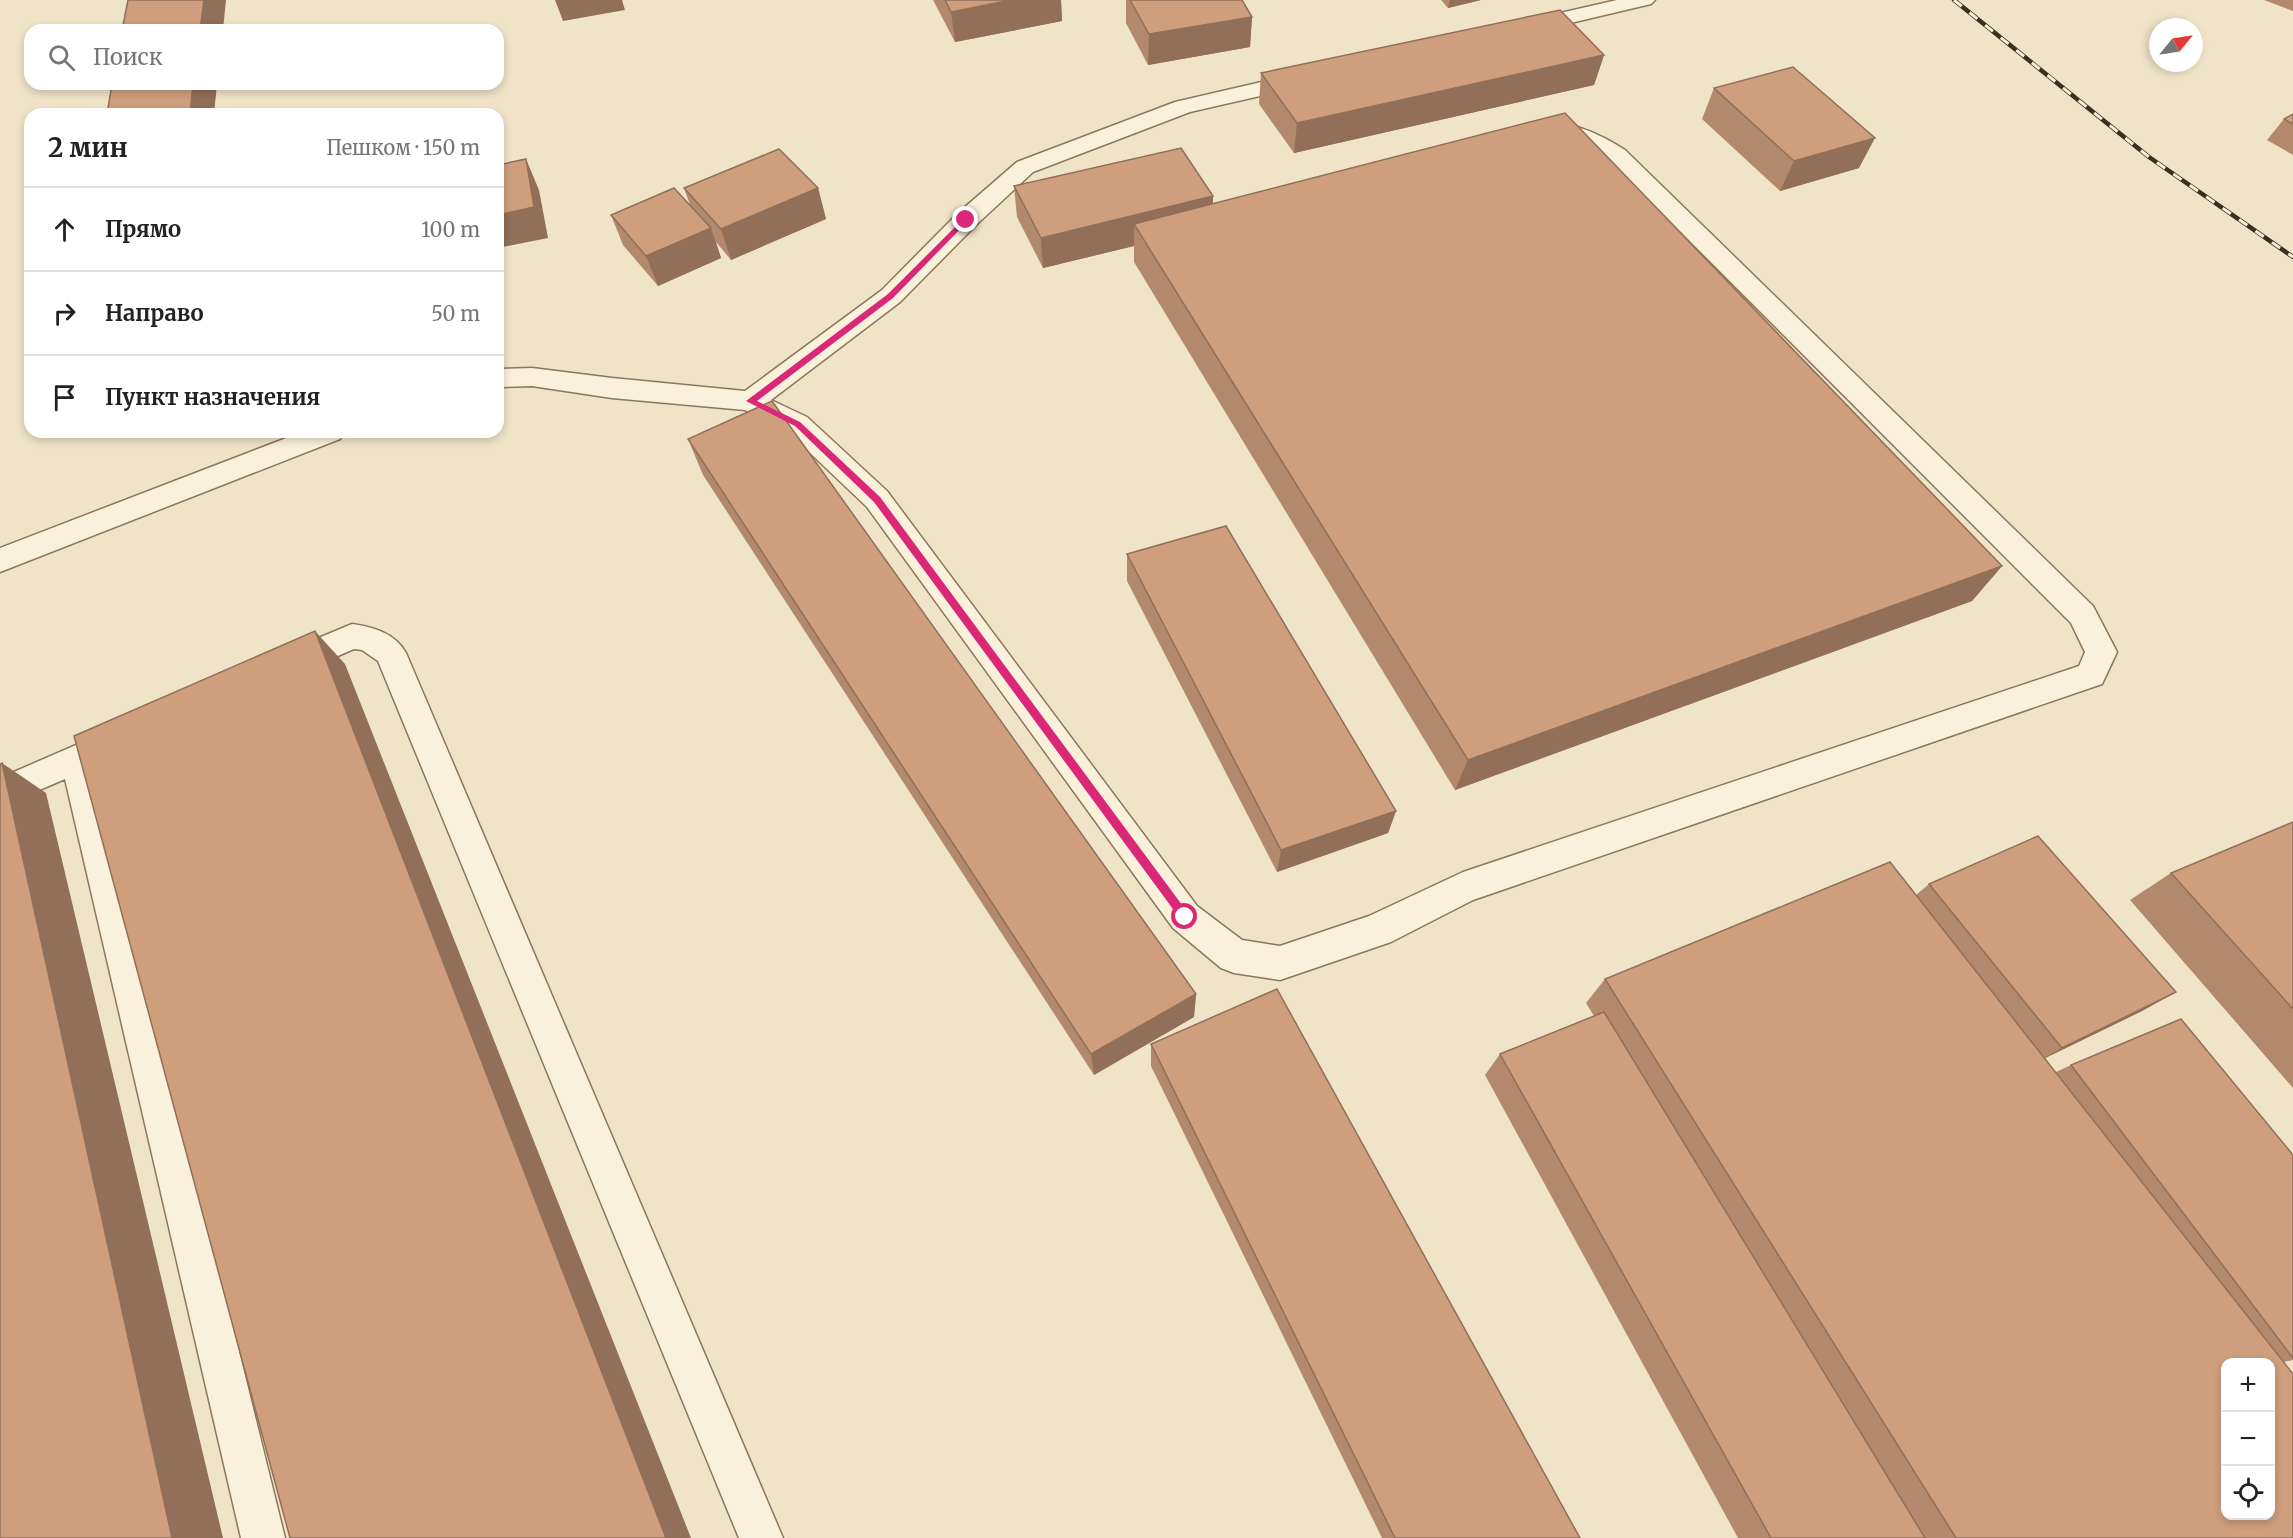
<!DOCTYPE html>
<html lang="ru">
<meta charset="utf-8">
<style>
:root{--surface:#fff;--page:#f2f2f2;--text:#222;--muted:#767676;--line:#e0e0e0}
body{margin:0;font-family:Merriweather,serif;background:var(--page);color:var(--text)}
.controls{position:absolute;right:18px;bottom:18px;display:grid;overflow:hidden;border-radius:12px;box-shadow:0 3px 9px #0003}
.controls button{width:54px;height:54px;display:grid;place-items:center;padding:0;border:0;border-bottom:2px solid var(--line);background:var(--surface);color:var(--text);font:30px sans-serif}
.compass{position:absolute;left:2149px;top:18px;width:54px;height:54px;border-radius:50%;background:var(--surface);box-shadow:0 3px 9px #0003;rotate:60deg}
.stop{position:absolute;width:18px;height:18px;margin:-14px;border:4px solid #db2777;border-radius:50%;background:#fff}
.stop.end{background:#db2777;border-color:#fff;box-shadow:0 2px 6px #0008}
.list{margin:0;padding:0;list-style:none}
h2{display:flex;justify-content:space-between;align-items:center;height:78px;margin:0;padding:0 24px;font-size:26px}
h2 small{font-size:20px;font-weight:400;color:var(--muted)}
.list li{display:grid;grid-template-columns:39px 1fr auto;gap:18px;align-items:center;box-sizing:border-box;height:84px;padding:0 24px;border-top:2px solid var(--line)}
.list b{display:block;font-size:22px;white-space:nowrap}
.list em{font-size:20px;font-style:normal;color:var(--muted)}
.icon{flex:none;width:33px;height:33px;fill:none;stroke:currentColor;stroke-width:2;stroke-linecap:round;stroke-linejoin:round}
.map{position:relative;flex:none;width:2293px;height:1538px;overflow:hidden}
.search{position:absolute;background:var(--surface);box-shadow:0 3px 9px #0003;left:24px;top:24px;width:480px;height:66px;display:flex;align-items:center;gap:15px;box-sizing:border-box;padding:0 21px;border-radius:18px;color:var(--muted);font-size:22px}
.panel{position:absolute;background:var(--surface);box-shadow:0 3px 9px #0003;left:24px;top:108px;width:480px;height:330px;border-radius:18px}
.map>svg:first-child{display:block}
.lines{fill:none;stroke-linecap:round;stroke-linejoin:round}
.minor-casing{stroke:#8d765c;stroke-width:3}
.minor{fill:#faf1dc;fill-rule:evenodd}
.rail-casing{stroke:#3d2e20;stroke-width:4.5}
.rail{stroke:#f7eed8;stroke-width:3;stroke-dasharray:10;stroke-linecap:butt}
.wall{fill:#b2896c}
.shaded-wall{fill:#916f58}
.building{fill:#cf9f7d;stroke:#916f58;stroke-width:1.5;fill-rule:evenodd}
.route{fill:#db2777}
</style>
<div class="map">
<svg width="2293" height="1538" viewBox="0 0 2293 1538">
<rect width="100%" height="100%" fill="#f0e4c8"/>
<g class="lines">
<g class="minor-casing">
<path id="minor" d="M1617,0H1655L1651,4L1524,34L1516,33L1513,28L1516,23Z
M1304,72L1312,74L1315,79L1312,84L1190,112L1033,172L975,226L900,302L771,400L807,417L887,491L1197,906L1242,940L1280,946L1369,916L1463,872L2079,666L2085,652L2071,623L1609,160L1575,141L1537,135L1533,130L1537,125C1567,118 1600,134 1625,150L2093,606L2117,652L2102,684L1473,900L1391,942L1280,980L1234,973L1221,968L1173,928L867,507L787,431L745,410L612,398L532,386L498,387V369L532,368L612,378L745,391L882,290L957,214L1017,162L1175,102Z
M302,432H344L340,439L0,572V548Z
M352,624C373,627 395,633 406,653L783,1538H739L378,661L362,650L354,649L289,677L278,673L273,664L278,655Z
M122,725L134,729L138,739L134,749L95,766L285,1538H241L65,779L0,807V778Z"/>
</g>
<use href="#minor" class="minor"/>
<g class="rail-casing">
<path id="rail" d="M1954,0L2149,157L2293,257"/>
</g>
<use href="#rail" class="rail"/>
</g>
<path class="wall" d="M933,0H1061L1062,21L955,42Z
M1126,0H1242L1252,17L1250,47L1148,65L1126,23Z
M1441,0H1481L1448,8Z
M2264,0H2293V11Z
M1604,55L1594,85L1294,153L1259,104L1261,73Z
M1714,88L1859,168L1780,191L1702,119Z
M2293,114V155L2267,140L2284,119Z
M1014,186L1213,196V204L2002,566L1972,601L1455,790L1134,262V246L1043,268L1017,217Z
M684,188H818L826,219L731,260L716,242L721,258L658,286L623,245L611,215L690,205Z
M688,439L1196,994L1194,1017L1094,1075L703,475Z
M1127,554L1396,811L1388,833L1277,872L1127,581Z
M2293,822V1088L2130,900L2171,873Z
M1929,884L2176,992L2142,1011L2045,1058L2056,1072L2071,1065L2293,1155V1360L2284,1362L2293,1538H1738L1485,1075L1500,1054L1594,1016L1586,1003L1605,979L1916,895Z
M1151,1044L1580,1538H1382L1151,1066Z"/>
<path class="shaded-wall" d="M204,0H226L223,30H200Z
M555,0H622L625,10L563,21Z
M1011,0H1061L1062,21L955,42L951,12Z
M1450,0H1481L1448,8Z
M1252,17L1250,47L1148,65L1149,34Z
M1604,55L1594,85L1294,153L1297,123Z
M193,84H217L214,114H190Z
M1875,138L1859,168L1780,191L1794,161Z
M526,159L539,190L548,238L498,248V215Z
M818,188L826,219L731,260L721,229Z
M1213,196L1212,227L1134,224V246L1043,268L1041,238Z
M711,228L721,258L658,286L646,256Z
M2002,566L1972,601L1455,790L1468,760Z
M315,631L345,664L691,1538H666Z
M2,763L46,793L223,1538H172Z
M1396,811L1388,833L1277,872L1281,850Z
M2176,992L2142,1011L2031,1065L2062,1048Z
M1196,994L1194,1017L1094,1075L1091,1054Z"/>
<path class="building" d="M128,0H204L200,30H122Z
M945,0H1011L951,12Z
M1130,0H1242L1252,17L1149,34Z
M1560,10L1604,55L1297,123L1261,73Z
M1793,67L1875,138L1794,161L1714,88Z
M112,84H193L190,114H107Z
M1565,113L2002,566L1468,760L1134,224Z
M2293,114V124L2284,119Z
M1181,148L1213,196L1041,238L1014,186Z
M779,149L818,188L721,229L684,188Z
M526,159L534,207L498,215V165Z
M674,188L711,228L646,256L611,215Z
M772,401L1196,994L1091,1054L688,439Z
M1226,526L1396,811L1281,850L1127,554Z
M315,631L666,1538H290L74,736Z
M2,763L172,1538H0V764Z
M2293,822V1009L2171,873Z
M2038,836L2176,992L2062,1048L1929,884Z
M1890,862L2293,1374V1538H1956L1605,979ZM2226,1362H2271V1515H2226Z
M1277,989L1580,1538H1395L1151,1044Z
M1604,1012L1925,1538H1771L1500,1054Z
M2181,1019L2293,1155V1358L2071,1065Z"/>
<path class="route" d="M963,219L969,220L893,298L757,401L800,422L880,497L1188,913L1190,917L1185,921L1181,920L874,502L795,426L746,401L888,294Z"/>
</svg>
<div class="controls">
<button>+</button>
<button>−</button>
<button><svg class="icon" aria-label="locate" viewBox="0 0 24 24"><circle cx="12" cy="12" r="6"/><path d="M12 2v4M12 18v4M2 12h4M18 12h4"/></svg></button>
</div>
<svg class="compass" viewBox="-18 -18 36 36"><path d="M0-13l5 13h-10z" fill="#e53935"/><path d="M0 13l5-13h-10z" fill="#767676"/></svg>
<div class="stop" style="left:1185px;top:917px"></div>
<div class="stop end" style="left:966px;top:220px"></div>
<div class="search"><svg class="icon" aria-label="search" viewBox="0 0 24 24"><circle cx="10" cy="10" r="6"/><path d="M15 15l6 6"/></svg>Поиск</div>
<section class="panel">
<h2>2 мин<small>Пешком · 150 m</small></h2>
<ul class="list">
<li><svg class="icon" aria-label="ahead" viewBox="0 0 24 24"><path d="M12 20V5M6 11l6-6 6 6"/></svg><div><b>Прямо</b></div><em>100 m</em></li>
<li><svg class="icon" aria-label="right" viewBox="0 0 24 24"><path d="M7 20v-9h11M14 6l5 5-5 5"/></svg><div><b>Направо</b></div><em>50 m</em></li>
<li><svg class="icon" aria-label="arrive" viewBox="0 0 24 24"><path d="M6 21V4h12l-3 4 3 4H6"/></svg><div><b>Пункт назначения</b></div></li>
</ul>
</section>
</div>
